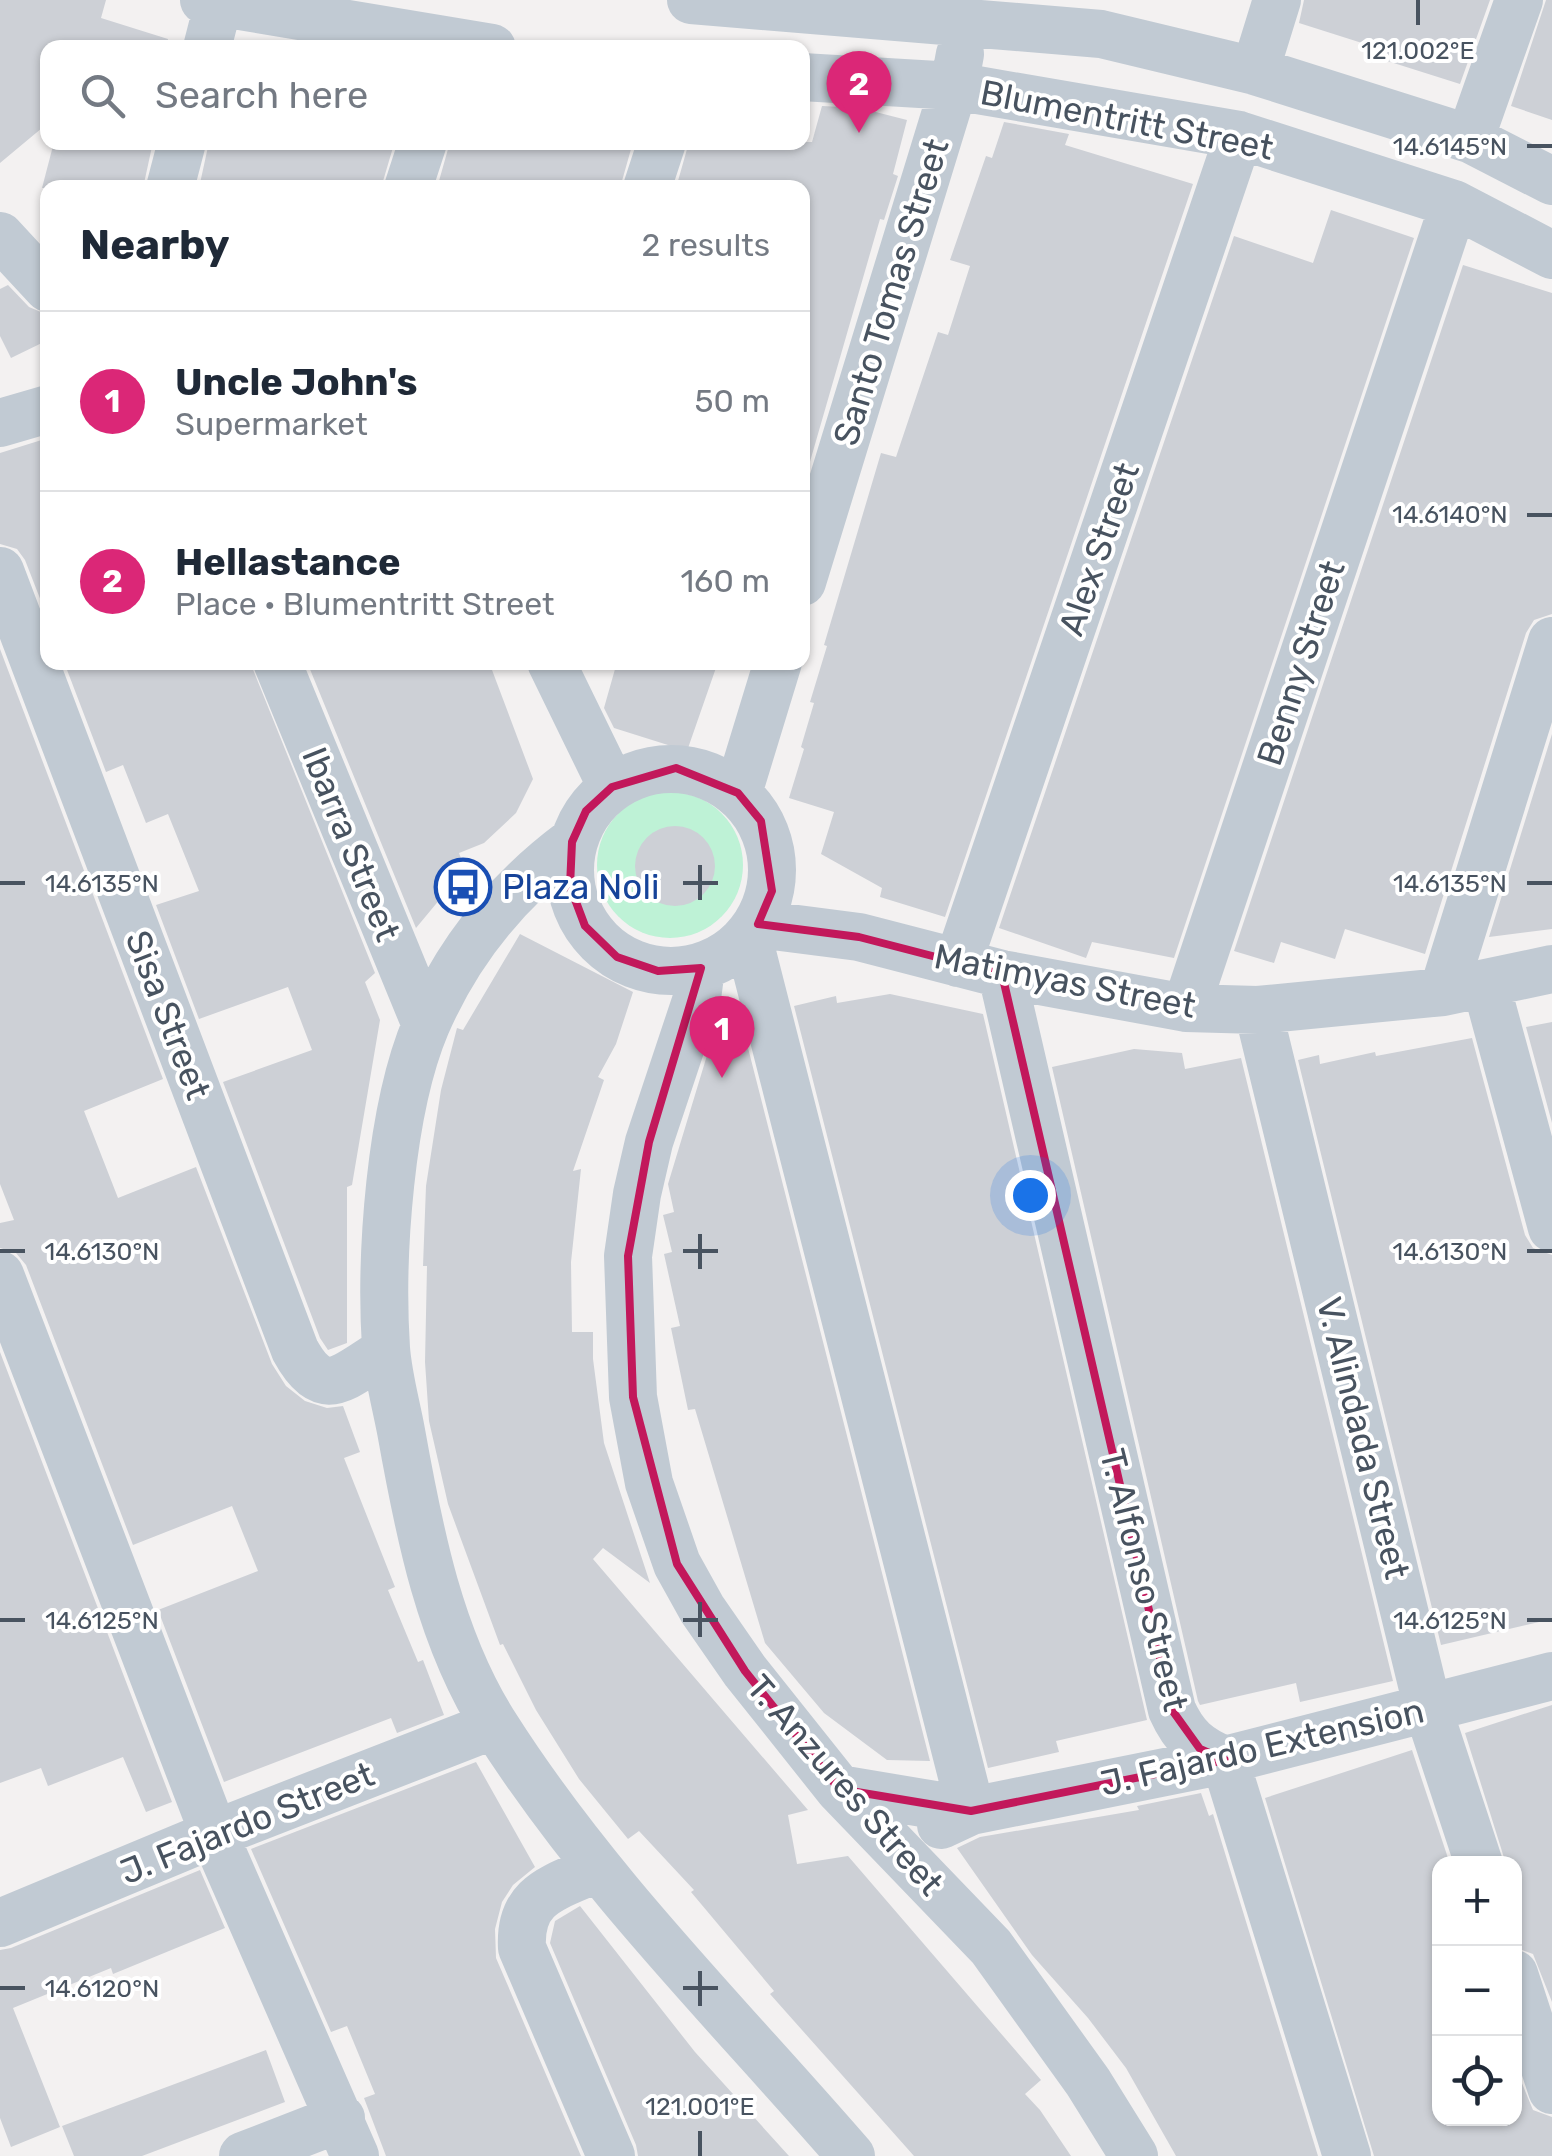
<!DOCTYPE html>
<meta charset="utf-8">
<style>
:root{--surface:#fff;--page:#f2f2f3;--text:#1f2937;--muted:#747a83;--line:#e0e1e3;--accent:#db2777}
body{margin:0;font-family:Rubik,sans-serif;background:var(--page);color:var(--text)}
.controls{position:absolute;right:30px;bottom:30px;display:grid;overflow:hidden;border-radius:20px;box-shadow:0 2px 8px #0004}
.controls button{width:90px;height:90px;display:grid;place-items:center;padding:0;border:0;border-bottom:2px solid var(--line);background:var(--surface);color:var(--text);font:50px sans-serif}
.you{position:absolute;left:1030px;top:1195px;width:35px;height:35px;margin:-25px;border:8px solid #fff;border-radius:50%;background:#1a73e8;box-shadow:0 0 0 15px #1a73e833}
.badge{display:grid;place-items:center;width:65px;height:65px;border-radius:50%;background:var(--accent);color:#fff;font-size:32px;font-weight:700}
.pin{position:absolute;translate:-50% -82px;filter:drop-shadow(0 2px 5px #0008)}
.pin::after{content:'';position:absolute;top:52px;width:35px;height:30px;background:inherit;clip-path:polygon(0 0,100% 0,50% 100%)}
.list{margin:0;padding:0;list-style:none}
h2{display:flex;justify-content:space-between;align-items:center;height:130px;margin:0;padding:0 40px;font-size:42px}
h2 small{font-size:32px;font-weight:400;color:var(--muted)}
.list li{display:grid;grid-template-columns:65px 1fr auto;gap:30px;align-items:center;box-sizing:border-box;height:180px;padding:0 40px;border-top:2px solid var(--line)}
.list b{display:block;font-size:38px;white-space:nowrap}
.list p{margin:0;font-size:32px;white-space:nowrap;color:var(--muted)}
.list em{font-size:32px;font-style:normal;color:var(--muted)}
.icon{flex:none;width:55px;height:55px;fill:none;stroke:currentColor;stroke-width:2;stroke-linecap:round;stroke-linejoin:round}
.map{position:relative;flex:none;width:1552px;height:2156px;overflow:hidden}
.search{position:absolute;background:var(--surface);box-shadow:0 2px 8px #0004;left:40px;top:40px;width:770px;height:110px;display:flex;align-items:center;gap:25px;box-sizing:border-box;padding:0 35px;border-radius:20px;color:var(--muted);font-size:38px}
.panel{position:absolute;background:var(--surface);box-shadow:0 2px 8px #0004;left:40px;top:180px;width:770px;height:490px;border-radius:20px}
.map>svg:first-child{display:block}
.green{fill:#bef2d6}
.building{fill:#cdd0d6}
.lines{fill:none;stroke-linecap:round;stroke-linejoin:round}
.minor{stroke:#c1cad3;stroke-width:48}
.marked{fill:none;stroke:#c2185b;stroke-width:8;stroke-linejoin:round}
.ticks{fill:none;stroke:#485360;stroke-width:4}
.labels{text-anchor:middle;stroke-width:8;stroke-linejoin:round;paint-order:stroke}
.street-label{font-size:35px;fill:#485360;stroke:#fff}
.transit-label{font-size:35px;fill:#164399;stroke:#fff;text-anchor:start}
.ticks-label{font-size:25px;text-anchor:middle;fill:#485360;stroke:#fff;stroke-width:8;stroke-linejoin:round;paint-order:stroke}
</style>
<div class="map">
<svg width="1552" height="2156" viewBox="0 0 1552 2156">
<rect width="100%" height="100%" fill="#f3f1f1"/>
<path class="green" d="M597 865a73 73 0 1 1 146 0a73 73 0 1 1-146 0Z"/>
<path class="building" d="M0,0H106L101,18L168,39L167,48H48V123L0,163Z
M1304,0H1490L1460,84L1381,59L1384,50L1299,23Z
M1546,0H1552V120L1511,106Z
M822,106L860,108L907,120L893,174L898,176L884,220L880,219L805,479L802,188H676L689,142H812Z
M1004,122L1069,134L1065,145L1193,184L945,917L880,897L882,888L821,854L834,812L789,798L804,749L801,747L814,703L810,702L827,646L824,645L881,453L896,457L938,332L948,335L970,266L950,260L986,156L992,158Z
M54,142H153L143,188H42Z
M209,142H390L394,144L381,188H199Z
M450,142H633L620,188H437Z
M1331,210L1414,238L1174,958L1092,942L1086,958L999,928L1234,236L1313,263Z
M1463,265L1552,293V614L1534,620L1526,633L1425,954L1345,929L1335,959L1281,942L1274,963L1234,951Z
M8,285L29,307L48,315V340L11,358L0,336V289Z
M48,438V619L25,560L17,549L0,544V453Z
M0,649L163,1079L84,1111L118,1198L196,1167L272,1364L286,1386L305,1401L327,1408L343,1406L360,1452L344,1458L395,1587L388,1590L418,1662L423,1660L444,1715L397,1733L391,1718L224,1782L158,1610L258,1571L232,1506L133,1545L26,1265L16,1253L0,1248V1223L14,1220L0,1184Z
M64,662H250L375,973L365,982L380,1020L352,1185L347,1187V1343L328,1350L320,1338L223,1082L312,1050L288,987L199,1019L156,905L199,891L168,814L146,823L123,765L106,772Z
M307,662H489L533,779L516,813L484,843L459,853L465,869L416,928Z
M617,662H718L687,751L614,728L604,708Z
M1552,734V929L1489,937Z
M635 866a40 40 0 1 1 80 0a40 40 0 1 1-80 0Z
M520,934L633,992L616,1044L598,1077L604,1080L573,1171L581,1169L571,1262L572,1332H593V1359L604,1443L650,1583L603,1548L593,1559L808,1810L788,1815L797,1864L848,1856L1041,2080L1025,2094L1040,2110L1071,2156H914L770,1994L774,1991L691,1892L694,1890L639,1831L628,1839L579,1779L536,1710L503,1644L500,1645L448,1504L429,1421L425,1362L427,1266H423L426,1186L441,1090L457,1028L463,1030Z
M890,994L983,1014L1147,1720L1056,1741L1059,1752L988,1768L794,1006L836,996L837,1003Z
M1552,1022V1123L1526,1027Z
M1472,1038L1525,1235L1533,1248L1552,1255V1619L1441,1645L1298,1060L1319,1055L1320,1064L1375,1052L1376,1056Z
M747,1044L930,1761L887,1760L824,1713L765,1643L695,1409L688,1410L671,1328L680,1326L664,1254L672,1252L663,1215L674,1212L668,1184L708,1052Z
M1134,1049L1182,1053L1185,1069L1241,1058L1393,1681L1300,1702L1296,1683L1200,1705L1198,1701L1052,1067Z
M0,1352L172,1802L146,1812L123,1757L48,1786L41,1768L0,1783Z
M1552,1705V2002L1533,1954L1514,1947V1864H1506L1465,1733Z
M1412,1750L1450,1864H1440V2118H1514V2064L1533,2110L1552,2117V2156H1374L1265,1798Z
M476,1762L535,1867L513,1885L502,1902L495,1929L496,1958L581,2156H386L364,2098L375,2094L347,2026L331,2032L251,1849Z
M1201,1793L1209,1816L1213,1814L1318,2156H1176L1126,2068L1088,2018L1032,1955L957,1848L980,1837L1139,1810L1137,1806Z
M200,1870L225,1928L113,1974L111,1968L13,2008L60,2127L11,2147L0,2118V1950L11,1948Z
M580,1906L695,2052L789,2156H638L636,2145L550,1943L555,1921Z
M266,2050L285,2102L142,2156H74L62,2126Z"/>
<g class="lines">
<path class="minor" d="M204,0L492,48
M691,0L1101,34L1255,71L1470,139L1552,181
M207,48L218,5
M1255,71L1277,0
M802,77L954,86L1239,135L1454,204L1552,255
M1470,139L1519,0
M170,188L182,142
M408,188L423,142
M647,188L662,142
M0,236L48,288
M0,423L48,409
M0,571L295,1350C324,1404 345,1375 386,1351
M802,582L954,86L960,54
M277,662L426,1025
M551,662L612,787
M570 870a101 101 0 1 1 202 0a101 101 0 1 1-202 0Z
M738,793L778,662
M572,842C509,889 458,951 426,1025C390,1110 380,1256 386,1348C388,1376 396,1404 401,1431C419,1532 440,1640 496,1727C596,1884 730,2016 851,2156
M758,924L859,937L1002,974L1186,1008L1258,1010L1443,992L1552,969
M748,937L971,1811L839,1789
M958,963L1239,135
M701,968L697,998L649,1142L637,1194L628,1256L633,1397L649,1483L677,1564L702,1609L745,1671L839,1789L991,1947L1088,2082L1134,2156
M1002,974L1172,1710C1184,1737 1198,1749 1225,1760L1347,2156
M1486,985L1552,1228
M1443,992L1552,641
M1186,1008L1454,204
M1258,1010L1428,1709L1479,1864
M0,1275L214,1834L355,2156
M941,1825L971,1811L1225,1760L1552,1676
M596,1869C554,1888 519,1894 522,1948L611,2156
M0,1923L214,1834L494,1725
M1514,1974L1552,2090
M243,2156L341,2118"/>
</g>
<path class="marked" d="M676,768L738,793L761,821L772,891L758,924L859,937L1002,974L1172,1710L1200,1749L1225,1760L971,1811L839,1789L745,1671L677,1564L633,1397L628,1256L649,1142L701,968L658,971L617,957L585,926L570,886L572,842L586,811L612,787Z"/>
<path class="ticks" d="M1418,0V25M1527,146H1552M1527,515H1552M700,865V900M0,883H25M683,883H718M1527,883H1552M700,1234V1269M0,1251H25M683,1251H718M1527,1251H1552M700,1602V1637M0,1620H25M683,1620H718M1527,1620H1552M700,1971V2006M0,1988H25M683,1988H718M700,2131V2156"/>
<defs>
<g id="bus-ring" transform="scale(2.875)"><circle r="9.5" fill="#fff" stroke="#1a4fb4" stroke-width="1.5"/><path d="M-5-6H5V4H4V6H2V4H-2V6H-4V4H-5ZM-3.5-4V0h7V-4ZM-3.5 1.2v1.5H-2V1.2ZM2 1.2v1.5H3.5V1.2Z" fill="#1a4fb4"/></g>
</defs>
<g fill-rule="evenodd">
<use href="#bus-ring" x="463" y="887"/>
</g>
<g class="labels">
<g class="street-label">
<text transform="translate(1127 120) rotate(11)" y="12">Blumentritt Street</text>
<text transform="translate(891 292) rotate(-73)" y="12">Santo Tomas Street</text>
<text transform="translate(1099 549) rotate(-71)" y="12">Alex Street</text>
<text transform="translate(1301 663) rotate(-72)" y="12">Benny Street</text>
<text transform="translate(351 844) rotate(68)" y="12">Ibarra Street</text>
<text transform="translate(1065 981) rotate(11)" y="12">Matimyas Street</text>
<text transform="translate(168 1015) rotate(69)" y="12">Sisa Street</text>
<text transform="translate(1363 1438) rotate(76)" y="12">V. Alindada Street</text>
<text transform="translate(1144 1580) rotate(76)" y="12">T. Alfonso Street</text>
<text transform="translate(1262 1747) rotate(-13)" y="12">J. Fajardo Extension</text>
<text transform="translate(845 1785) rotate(49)" y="12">T. Anzures Street</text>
<text transform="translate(247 1823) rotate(-22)" y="12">J. Fajardo Street</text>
</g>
<g class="transit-label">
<text x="502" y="899">Plaza Noli</text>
</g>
</g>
<g class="ticks-label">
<text x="1418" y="59">121.002°E</text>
<text x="1450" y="155">14.6145°N</text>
<text x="1450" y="523">14.6140°N</text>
<text x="102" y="892">14.6135°N</text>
<text x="1450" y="892">14.6135°N</text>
<text x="102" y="1260">14.6130°N</text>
<text x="1450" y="1260">14.6130°N</text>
<text x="102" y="1629">14.6125°N</text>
<text x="1450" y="1629">14.6125°N</text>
<text x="102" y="1997">14.6120°N</text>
<text x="700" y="2115">121.001°E</text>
</g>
</svg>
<div class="controls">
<button>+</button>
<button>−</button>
<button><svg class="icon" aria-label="locate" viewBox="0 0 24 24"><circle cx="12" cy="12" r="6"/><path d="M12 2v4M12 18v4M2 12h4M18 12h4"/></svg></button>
</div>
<div class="you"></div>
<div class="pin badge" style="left:722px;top:1078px">1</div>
<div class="pin badge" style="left:859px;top:133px">2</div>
<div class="search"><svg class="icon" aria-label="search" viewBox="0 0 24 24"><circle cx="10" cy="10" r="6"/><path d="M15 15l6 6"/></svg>Search here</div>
<section class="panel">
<h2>Nearby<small>2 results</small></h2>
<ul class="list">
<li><span class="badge">1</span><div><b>Uncle John's</b><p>Supermarket</p></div><em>50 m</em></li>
<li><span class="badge">2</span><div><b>Hellastance</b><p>Place · Blumentritt Street</p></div><em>160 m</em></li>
</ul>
</section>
</div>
